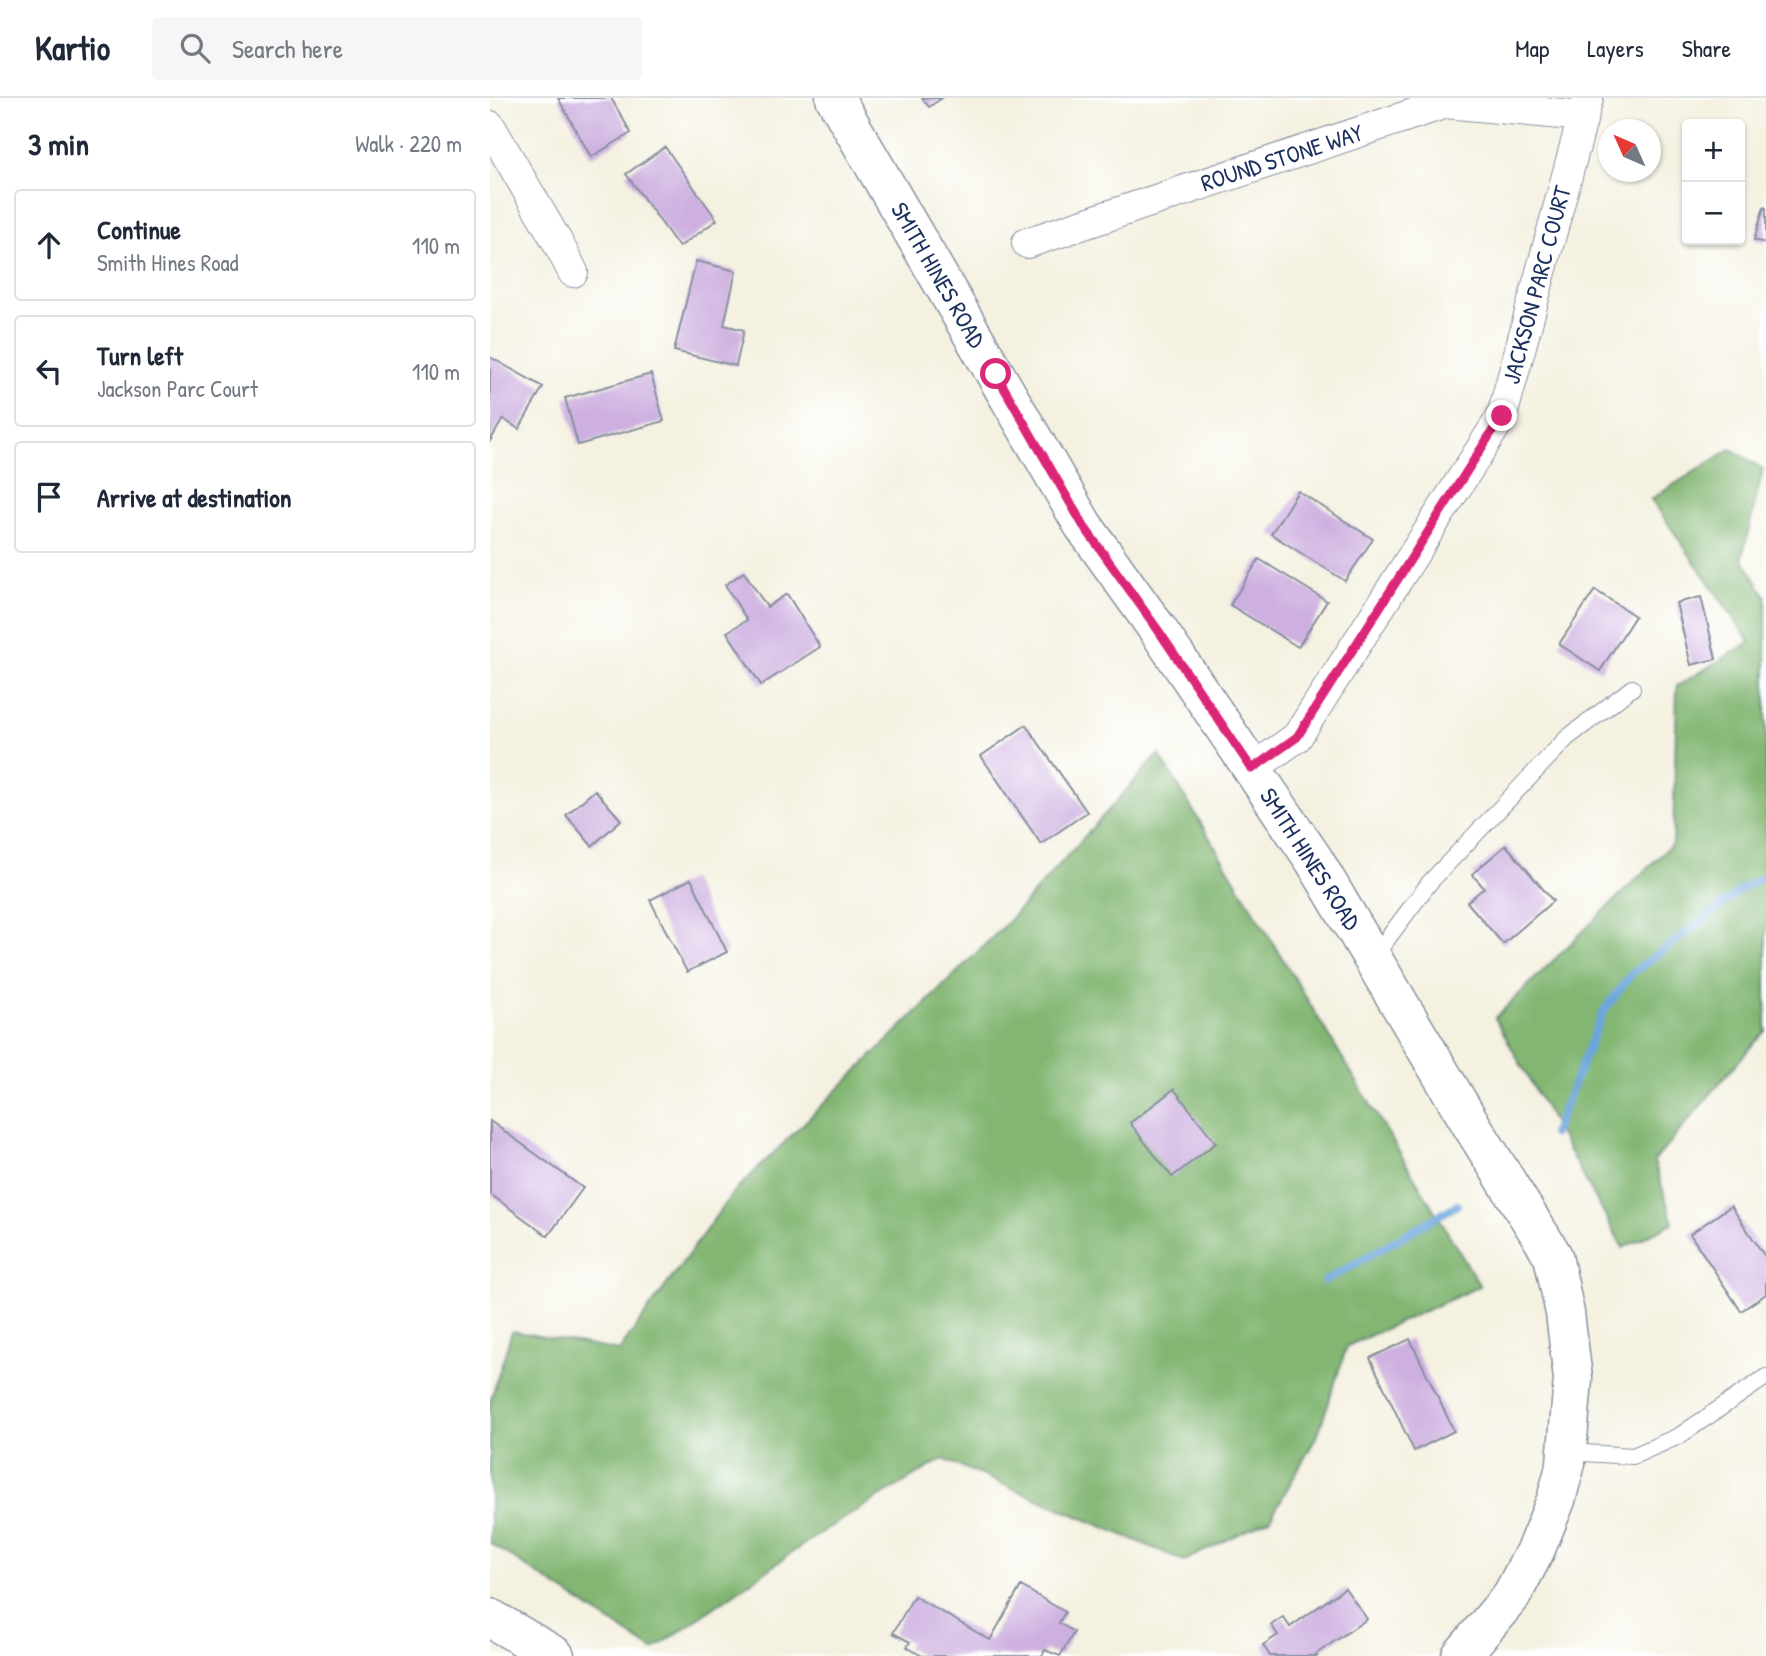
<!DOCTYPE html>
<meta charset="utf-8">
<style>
:root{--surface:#fff;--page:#f6f6f7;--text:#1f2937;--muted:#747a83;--line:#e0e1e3}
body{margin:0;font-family:"Patrick Hand",sans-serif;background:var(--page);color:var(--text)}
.controls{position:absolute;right:21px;top:21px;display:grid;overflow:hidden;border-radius:7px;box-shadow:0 2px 5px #0004}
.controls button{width:63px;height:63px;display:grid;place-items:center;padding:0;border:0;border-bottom:2px solid var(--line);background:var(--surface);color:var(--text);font:35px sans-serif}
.compass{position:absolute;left:1108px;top:21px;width:63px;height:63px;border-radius:50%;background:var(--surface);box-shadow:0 2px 5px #0004;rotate:315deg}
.stop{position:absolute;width:21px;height:21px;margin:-16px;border:5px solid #db2777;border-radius:50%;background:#fff}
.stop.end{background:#db2777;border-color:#fff;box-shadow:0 2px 7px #0008}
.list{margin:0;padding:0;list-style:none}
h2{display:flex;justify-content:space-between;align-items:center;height:91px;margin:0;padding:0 28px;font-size:30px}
h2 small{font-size:23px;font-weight:400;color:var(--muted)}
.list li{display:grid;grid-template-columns:46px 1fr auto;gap:21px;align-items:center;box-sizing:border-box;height:112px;margin:0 14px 14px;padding:0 14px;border:2px solid var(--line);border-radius:7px}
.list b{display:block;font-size:26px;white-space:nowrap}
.list p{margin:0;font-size:23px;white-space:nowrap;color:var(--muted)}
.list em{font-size:23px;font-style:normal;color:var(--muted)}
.icon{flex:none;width:38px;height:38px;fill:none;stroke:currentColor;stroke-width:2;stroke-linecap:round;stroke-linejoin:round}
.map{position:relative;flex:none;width:1276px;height:1558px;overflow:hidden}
header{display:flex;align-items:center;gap:42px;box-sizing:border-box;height:98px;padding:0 35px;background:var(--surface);border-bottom:2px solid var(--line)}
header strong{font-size:33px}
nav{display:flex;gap:38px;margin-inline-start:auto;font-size:24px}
.search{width:490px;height:63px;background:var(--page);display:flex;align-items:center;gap:18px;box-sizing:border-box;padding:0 24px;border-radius:7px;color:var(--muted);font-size:26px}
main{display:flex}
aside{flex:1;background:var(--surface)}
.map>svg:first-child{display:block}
.forest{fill:#82b672;stroke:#4e7268;stroke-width:2}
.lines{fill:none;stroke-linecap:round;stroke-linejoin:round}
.stream{stroke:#6da6dc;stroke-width:8}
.building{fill:#cdb0e0}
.service-casing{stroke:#88909f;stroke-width:18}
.minor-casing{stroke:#88909f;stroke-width:32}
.tertiary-casing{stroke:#88909f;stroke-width:41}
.service{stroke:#fff;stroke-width:16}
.minor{stroke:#fff;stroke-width:30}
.tertiary{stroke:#fff;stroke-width:38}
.route{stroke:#db2777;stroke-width:9}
.labels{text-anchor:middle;stroke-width:5;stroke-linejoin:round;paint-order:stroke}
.street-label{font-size:24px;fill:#1b2f5e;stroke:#fff}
</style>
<header>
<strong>Kartio</strong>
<div class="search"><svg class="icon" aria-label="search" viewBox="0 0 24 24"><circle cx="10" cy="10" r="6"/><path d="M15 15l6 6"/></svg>Search here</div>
<nav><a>Map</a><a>Layers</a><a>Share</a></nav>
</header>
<main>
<aside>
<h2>3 min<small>Walk · 220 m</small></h2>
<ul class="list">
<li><svg class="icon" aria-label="ahead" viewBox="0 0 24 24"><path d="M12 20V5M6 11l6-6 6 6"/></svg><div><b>Continue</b><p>Smith Hines Road</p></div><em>110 m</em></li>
<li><svg class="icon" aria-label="left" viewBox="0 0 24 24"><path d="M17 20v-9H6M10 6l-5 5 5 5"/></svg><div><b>Turn left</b><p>Jackson Parc Court</p></div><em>110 m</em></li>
<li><svg class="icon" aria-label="arrive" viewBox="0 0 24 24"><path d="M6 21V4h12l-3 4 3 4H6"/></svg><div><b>Arrive at destination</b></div></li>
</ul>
</aside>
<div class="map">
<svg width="1276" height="1558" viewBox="0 0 1276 1558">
<rect width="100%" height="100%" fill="#fff"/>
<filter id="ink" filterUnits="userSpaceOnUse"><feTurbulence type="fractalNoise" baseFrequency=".0143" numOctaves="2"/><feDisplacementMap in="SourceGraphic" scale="14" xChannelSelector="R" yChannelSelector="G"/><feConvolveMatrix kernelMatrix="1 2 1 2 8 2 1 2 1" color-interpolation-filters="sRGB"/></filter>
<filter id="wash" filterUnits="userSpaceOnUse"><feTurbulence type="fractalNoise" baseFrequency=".00686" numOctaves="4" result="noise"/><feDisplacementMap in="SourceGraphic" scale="28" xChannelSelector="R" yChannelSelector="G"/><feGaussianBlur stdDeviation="1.57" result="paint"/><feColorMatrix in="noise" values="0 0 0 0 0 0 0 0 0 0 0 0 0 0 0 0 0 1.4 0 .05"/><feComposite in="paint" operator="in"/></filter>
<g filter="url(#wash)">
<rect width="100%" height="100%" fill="#f4f1e0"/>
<path class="forest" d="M1241,351L1273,371L1252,460L1276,498V933C1236,974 1202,1020 1164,1063L1183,1125L1133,1150L1005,920L1183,745L1187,588L1260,544L1161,401Z
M669,656L990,1188L857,1248L828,1336L780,1421L694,1463L453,1361L330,1435L163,1552L0,1445V1304L22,1233L129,1253L242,1096L515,827Z"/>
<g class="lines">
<path class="stream" d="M1063,1036L1113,914L1142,875L1209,826L1250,792L1276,777
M835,1183L967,1107"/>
</g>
<g id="blocks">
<path class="building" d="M68,0H121L141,35L101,59Z
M432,0H452L439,9Z
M175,49L227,122L189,149L136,76Z
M1274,109L1276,110V145L1264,142Z
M206,163L246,173L234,227L254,232L246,268L184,253Z
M0,259L53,289L29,331L13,321L0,343Z
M161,276L174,323L88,347L75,300Z
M808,393L883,441L855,483L781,436Z
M769,461L837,503L808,549L740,507Z
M254,474L277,509L297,496L330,549L271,587L237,534L257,522L235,487Z
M1105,492L1145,518L1110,573L1069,546Z
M1211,499L1226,561L1201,567L1186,505Z
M536,627L597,714L551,746L491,658Z
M105,692L131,722L102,748L76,717Z
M1016,747L1063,803L1013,846L977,804L994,790L982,776Z
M201,781L237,854L197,874L160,802Z
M684,991L726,1045L682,1079L640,1025Z
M0,1023L93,1090L58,1138L0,1096Z
M1241,1108L1276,1160V1196L1251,1213L1200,1136Z
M920,1241L964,1333L924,1353L880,1260Z
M531,1488L575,1514L569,1525L584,1534L570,1558L555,1552L552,1558H432L417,1549L420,1544L403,1535L424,1498L500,1542Z
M855,1490L877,1521L826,1556L827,1558H780L773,1547L788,1537L781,1527L793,1519L800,1529Z"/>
</g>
</g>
<g filter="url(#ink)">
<use href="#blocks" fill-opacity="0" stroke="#88909f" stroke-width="2"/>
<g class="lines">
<g class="service-casing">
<path id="service" d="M883,860L940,784L1077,640L1142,590
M1077,1354L1143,1358L1189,1338L1276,1279"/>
</g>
<g class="minor-casing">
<path id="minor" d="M0,28L68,145L83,174
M537,145L956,5L1092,18
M762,671L807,639L1012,318L1098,0"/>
</g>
<g class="tertiary-casing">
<path id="tertiary" d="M345,0L593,427L668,532L824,762L982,1028L1063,1158L1075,1215L1083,1281L1076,1365L1066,1402L1045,1453L1022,1497L971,1558
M0,1520L65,1558"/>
</g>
<use href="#service" class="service"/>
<use href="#minor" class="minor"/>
<use href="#tertiary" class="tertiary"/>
</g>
</g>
<g class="lines" filter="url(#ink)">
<path class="route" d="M506,276L593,427L668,532L762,671L807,639L1012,318"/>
</g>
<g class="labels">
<g class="street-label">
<text transform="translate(792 60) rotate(-18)" y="8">ROUND STONE WAY</text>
<text transform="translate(448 177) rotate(60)" y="8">SMITH HINES ROAD</text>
<text transform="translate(1047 187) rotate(-75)" y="8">JACKSON PARC COURT</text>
<text transform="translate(820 761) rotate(57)" y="8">SMITH HINES ROAD</text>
</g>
</g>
</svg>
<div class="controls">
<button>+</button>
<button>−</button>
</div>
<svg class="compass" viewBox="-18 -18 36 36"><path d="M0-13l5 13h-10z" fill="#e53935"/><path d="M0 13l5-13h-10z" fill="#747a83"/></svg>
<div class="stop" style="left:506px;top:276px"></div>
<div class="stop end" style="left:1012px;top:318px"></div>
</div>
</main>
